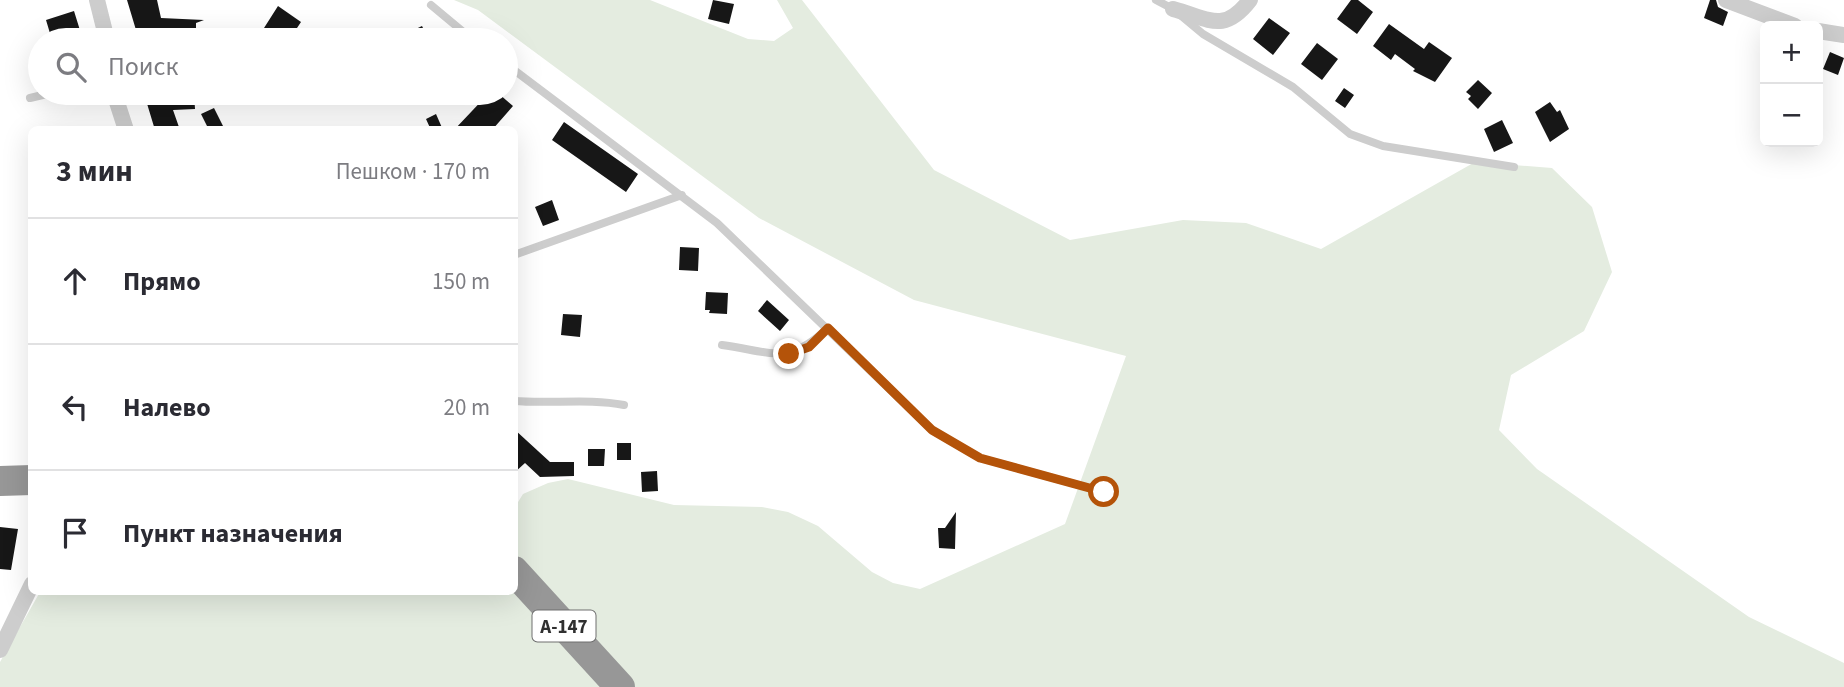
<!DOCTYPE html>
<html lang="ru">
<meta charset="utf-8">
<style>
:root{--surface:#fff;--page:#f7f7f7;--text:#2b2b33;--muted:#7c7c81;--line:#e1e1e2}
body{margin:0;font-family:"Source Sans 3",sans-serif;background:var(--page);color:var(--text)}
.controls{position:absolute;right:21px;top:21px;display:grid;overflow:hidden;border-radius:10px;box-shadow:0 7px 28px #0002}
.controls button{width:63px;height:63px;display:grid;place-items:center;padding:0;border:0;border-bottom:2px solid var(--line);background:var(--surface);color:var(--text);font:35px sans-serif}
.stop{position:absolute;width:21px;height:21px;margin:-16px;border:5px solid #b45309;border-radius:50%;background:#fff}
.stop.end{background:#b45309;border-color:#fff;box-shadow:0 2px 7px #0008}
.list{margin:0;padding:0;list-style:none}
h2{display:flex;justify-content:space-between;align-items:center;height:91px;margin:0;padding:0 28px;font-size:30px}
h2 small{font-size:23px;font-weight:400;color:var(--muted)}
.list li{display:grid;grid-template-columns:46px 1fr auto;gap:21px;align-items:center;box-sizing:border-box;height:126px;padding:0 28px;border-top:2px solid var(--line)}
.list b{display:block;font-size:26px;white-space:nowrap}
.list em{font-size:23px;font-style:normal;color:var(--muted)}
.icon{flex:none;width:38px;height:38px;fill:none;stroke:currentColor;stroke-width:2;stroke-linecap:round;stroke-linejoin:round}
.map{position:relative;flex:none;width:1844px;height:687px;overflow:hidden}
.search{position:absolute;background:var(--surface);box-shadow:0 7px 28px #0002;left:28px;top:28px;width:490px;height:77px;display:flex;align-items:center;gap:18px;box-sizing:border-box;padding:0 24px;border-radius:38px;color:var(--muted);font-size:26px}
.panel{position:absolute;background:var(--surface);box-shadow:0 7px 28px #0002;left:28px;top:126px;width:490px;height:469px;border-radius:10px}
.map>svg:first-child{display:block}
.green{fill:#e4ece0}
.building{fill:#171717}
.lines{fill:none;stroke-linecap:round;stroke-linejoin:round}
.lane{stroke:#cdcdcd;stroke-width:8}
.street{stroke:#cdcdcd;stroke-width:16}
.highway{stroke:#979797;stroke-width:30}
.route{stroke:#b45309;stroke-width:9}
.labels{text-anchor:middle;stroke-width:7;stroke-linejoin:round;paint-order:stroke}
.shield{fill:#fff;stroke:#6e6e6e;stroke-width:2}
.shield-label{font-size:19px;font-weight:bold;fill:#303030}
</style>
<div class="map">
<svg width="1844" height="687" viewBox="0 0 1844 687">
<rect width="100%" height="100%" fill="#fff"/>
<path class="green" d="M454,0H650L748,39L774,41L793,28L777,0H802L934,170L1070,240L1183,220L1246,223L1321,249L1475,162L1552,168L1592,207L1612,272L1584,331L1511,375L1499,430L1537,469L1749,617L1844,663V687H0V662L40,592H514L515,507L523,494L548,483L568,479L674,505L762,507L788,512L818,526L872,572L893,583L920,589L1065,524L1126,356L914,300L759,218L478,10Z"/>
<path class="building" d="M127,0H157L161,18L204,20L196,23V40L178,39V30L150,40H139Z
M713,0L734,4L729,24L708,19Z
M1351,0H1358L1373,12L1357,34L1337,19Z
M1710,0H1716L1718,7L1728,12L1723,26L1704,18Z
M278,6L301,22L289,40H283L264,28Z
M74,11L83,40H52L46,20Z
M1269,18L1290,33L1273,55L1253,39Z
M1389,24L1424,49L1429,42L1452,58L1435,82L1413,71L1415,69L1395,54L1391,60L1373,46Z
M422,26L429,40H393Z
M1317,43L1338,59L1322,80L1301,64Z
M1830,52L1844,58L1838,75L1823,69Z
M1478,80L1492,93L1478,109L1468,99L1471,96L1466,92Z
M1344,88L1354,95L1345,108L1335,101Z
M157,93H194L195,109L173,110L180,130H155L145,97Z
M489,93H498L513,106L492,130H454Z
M1550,102L1557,112L1560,110L1569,129L1550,142L1535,112Z
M214,108L225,130H209L201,114Z
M436,114L443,130H431L426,119Z
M1502,120L1513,143L1494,152L1484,129Z
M564,122L638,174L626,192L552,140Z
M552,200L559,220L543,226L535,207Z
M680,247L699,248L698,271L679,270Z
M706,292L728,293L727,314L709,313L710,310H705Z
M767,300L789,320L780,331L758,311Z
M563,314L582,315L580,337L561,335Z
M514,429L550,462H574V476L540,477L525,463L514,473Z
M617,443H631V460H617Z
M588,449H605L604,466H588Z
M657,471L658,491L642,492L641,472Z
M956,512L955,549L939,548L938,528H945Z
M0,527L18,529L11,570L0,569Z"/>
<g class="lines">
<path class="lane" d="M1156,0L1173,9L1203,34L1293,87L1350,134L1383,146L1514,167
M431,5L473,40
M506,64L717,223L932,430L980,458L1104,492
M30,98L51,93
M514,255L682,195
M722,345C773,352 788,366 828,328
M514,401C551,404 589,398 624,405"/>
<path class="street" d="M97,0L107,40
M1726,0L1795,26
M1173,9C1210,19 1224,34 1250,0
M1818,31L1844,35
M114,93L126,130
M0,650L32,584"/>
<path class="highway" d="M0,481L32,480
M514,571L620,687"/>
</g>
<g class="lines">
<path class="route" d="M789,354L809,347L828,328L932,430L980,458L1104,492"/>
</g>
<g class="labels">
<rect class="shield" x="532.5" y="610.5" width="63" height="31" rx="5"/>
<g class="shield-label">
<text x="564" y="633">А-147</text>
</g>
</g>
</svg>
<div class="controls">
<button>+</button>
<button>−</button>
</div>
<div class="stop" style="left:1104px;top:492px"></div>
<div class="stop end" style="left:789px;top:354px"></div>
<div class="search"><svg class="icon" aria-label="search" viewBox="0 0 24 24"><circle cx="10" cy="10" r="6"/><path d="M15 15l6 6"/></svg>Поиск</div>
<section class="panel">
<h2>3 мин<small>Пешком · 170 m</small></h2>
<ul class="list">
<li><svg class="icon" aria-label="ahead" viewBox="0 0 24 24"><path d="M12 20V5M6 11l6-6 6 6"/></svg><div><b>Прямо</b></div><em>150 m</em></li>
<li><svg class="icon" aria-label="left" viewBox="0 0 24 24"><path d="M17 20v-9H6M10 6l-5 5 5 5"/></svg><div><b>Налево</b></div><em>20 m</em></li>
<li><svg class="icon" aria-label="arrive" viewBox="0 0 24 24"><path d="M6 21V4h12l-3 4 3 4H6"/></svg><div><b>Пункт назначения</b></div></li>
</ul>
</section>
</div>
